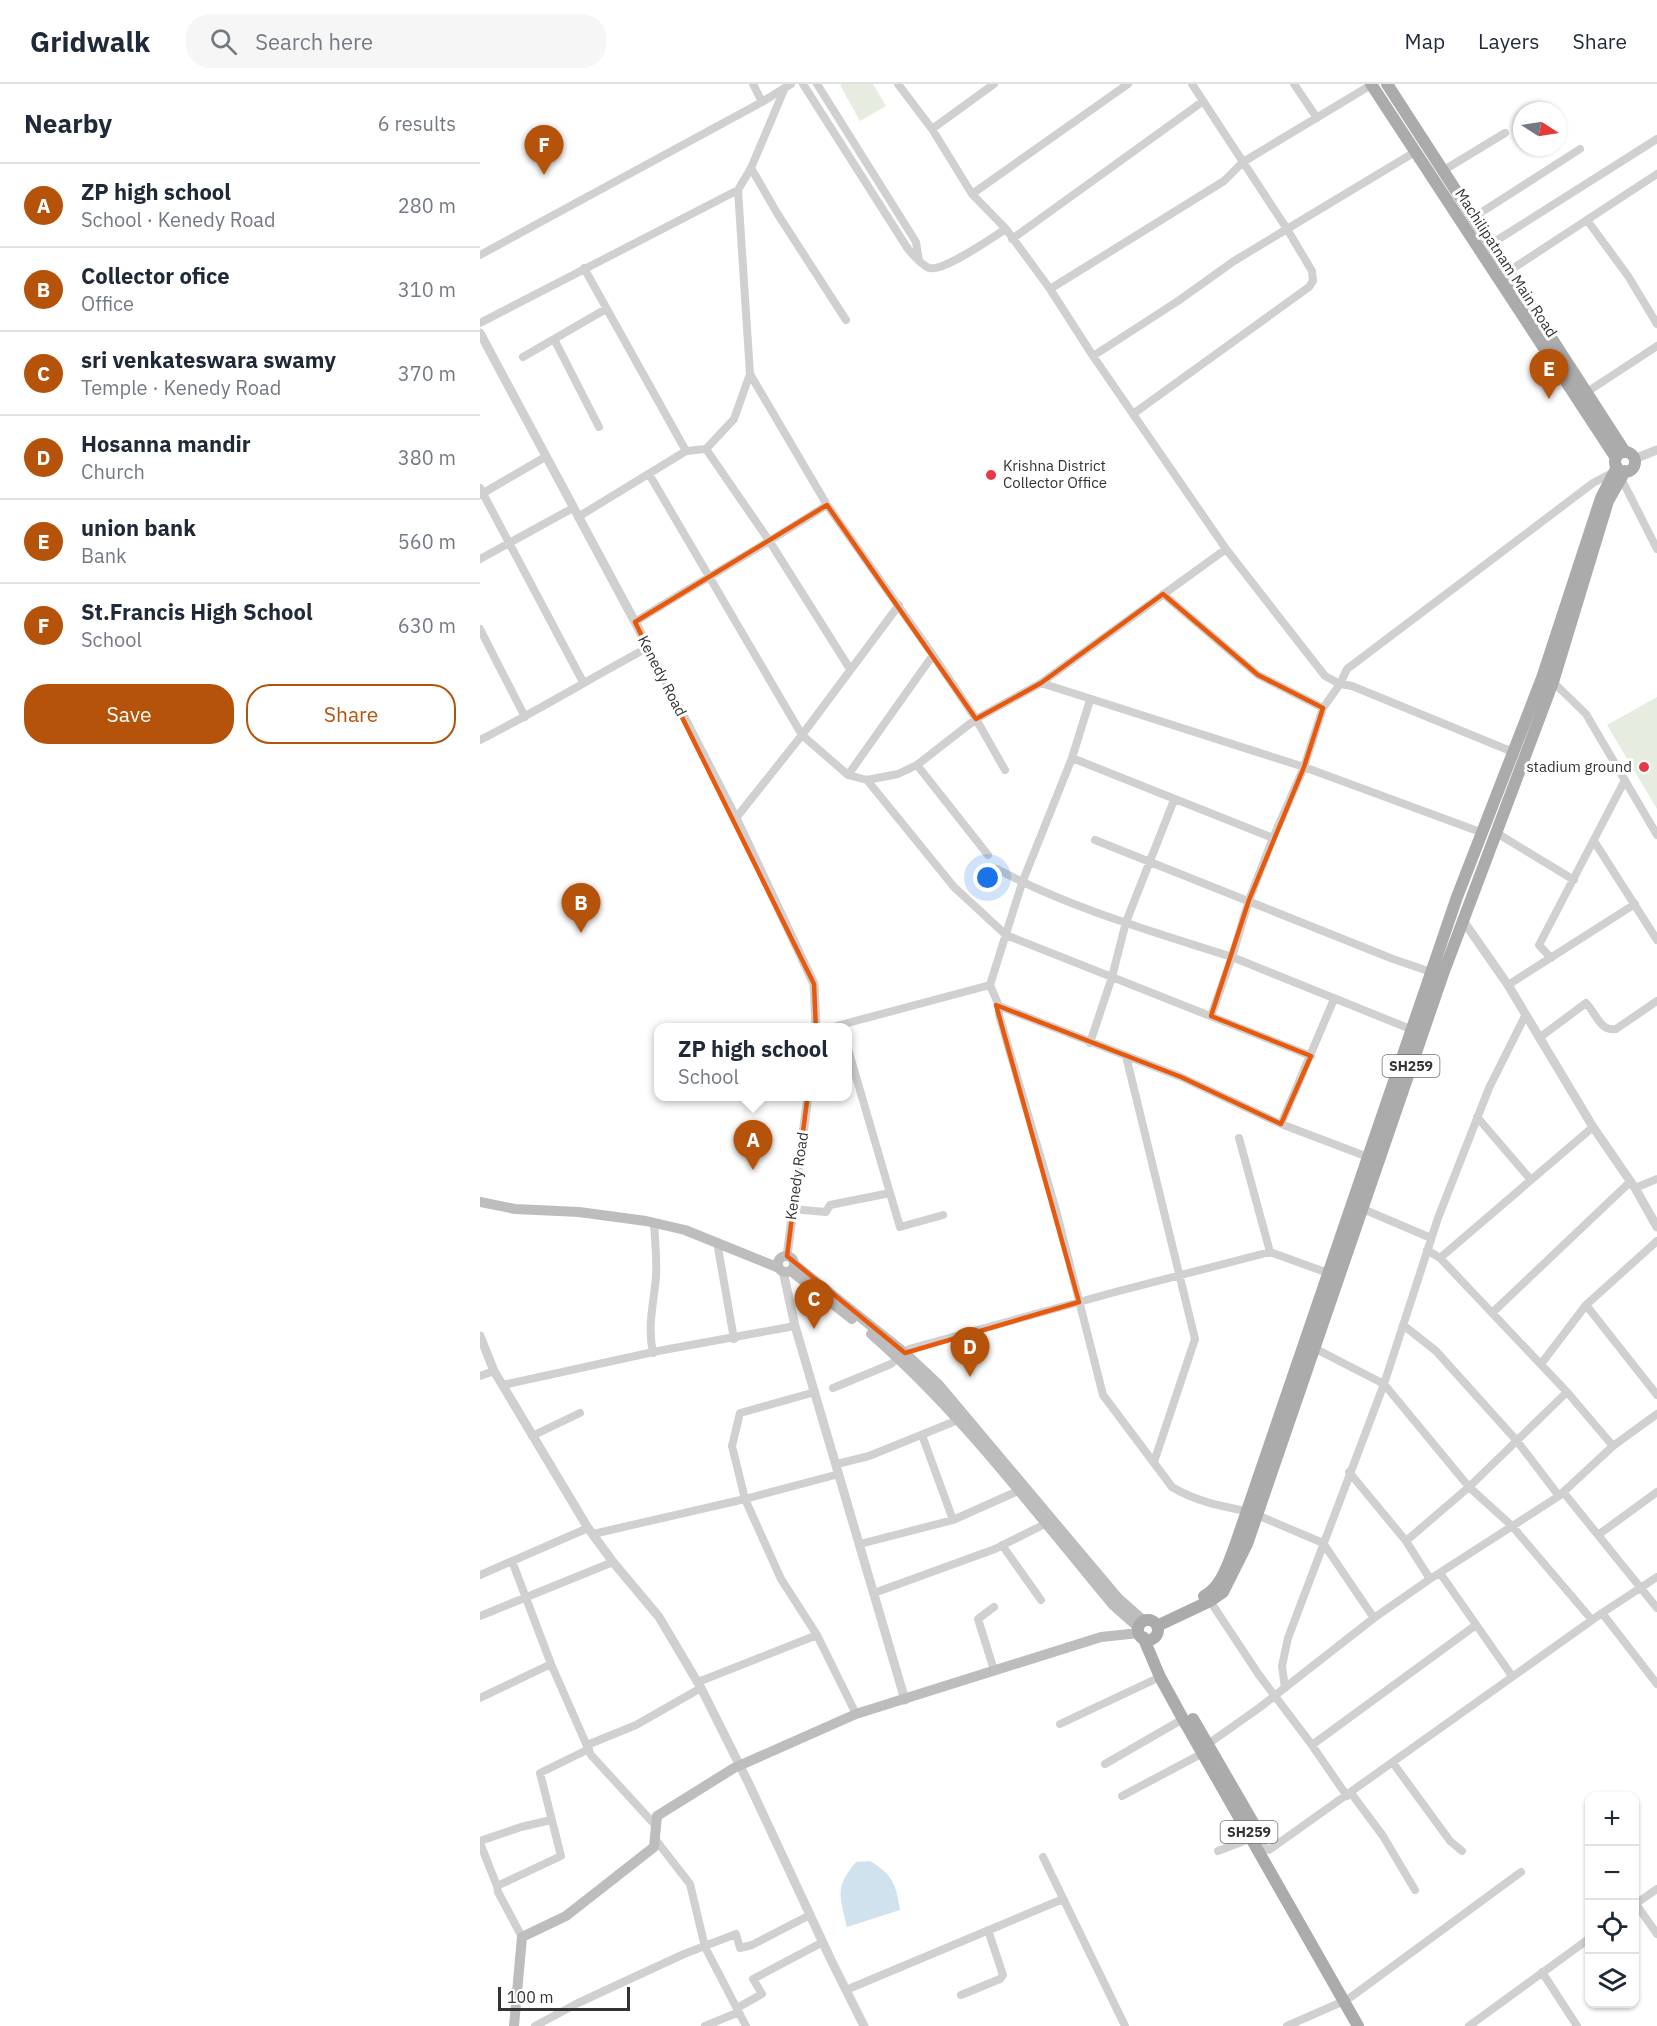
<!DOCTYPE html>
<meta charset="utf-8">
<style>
:root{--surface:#fff;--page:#f6f6f7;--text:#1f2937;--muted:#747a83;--line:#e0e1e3;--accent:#b45309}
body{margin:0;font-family:"IBM Plex Sans",sans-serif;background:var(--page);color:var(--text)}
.controls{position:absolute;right:18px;bottom:18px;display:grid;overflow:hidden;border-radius:12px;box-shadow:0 2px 4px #0004}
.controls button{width:54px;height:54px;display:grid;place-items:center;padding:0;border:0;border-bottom:2px solid var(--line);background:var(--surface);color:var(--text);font:30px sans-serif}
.compass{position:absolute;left:1033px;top:18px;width:54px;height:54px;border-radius:50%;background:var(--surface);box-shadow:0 2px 4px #0004;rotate:102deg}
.scale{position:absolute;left:18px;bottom:15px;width:132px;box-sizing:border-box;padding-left:6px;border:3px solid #333;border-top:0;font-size:16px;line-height:21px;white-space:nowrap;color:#333;-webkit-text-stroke:4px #fff;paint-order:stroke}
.you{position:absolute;left:508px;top:794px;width:21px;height:21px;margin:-15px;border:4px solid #fff;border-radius:50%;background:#1a73e8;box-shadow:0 0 0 9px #1a73e833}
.badge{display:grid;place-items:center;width:39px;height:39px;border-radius:50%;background:var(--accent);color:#fff;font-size:20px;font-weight:700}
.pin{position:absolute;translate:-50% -50px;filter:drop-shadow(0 2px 3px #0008)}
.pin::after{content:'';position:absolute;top:32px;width:21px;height:18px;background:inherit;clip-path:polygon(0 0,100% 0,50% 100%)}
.popup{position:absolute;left:174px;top:939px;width:198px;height:78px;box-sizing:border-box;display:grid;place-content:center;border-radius:12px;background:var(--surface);filter:drop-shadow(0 2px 4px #0005);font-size:20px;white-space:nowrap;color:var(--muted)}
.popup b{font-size:22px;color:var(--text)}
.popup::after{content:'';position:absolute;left:50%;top:100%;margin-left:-12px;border:12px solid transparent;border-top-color:var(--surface)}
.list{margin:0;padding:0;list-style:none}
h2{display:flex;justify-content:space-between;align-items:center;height:78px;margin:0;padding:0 24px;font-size:26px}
h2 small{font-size:20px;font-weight:400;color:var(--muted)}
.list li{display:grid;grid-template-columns:39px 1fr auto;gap:18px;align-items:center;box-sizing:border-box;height:84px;padding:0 24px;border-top:2px solid var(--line)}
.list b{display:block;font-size:22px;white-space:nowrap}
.list p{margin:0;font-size:20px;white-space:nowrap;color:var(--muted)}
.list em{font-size:20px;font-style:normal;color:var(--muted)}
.actions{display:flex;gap:12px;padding:18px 24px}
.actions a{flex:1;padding:14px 0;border:2px solid var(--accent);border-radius:24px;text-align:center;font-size:21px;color:var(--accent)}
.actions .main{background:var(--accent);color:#fff}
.icon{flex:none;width:33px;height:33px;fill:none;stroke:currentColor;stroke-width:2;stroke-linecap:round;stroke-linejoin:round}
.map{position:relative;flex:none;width:1177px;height:1942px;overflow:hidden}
header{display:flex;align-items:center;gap:36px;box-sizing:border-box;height:84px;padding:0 30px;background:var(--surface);border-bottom:2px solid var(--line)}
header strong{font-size:28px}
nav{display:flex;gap:33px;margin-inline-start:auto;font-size:21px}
.search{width:420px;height:54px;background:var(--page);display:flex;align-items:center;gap:15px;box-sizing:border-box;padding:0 21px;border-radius:24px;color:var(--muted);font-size:22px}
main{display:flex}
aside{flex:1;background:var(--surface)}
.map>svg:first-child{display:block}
.green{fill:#e6ecdf}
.water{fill:#cfe2ee}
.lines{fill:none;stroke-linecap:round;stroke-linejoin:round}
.minor{stroke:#d0d0d0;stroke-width:8}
.tertiary{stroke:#d0d0d0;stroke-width:9}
.secondary{stroke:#bdbdbd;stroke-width:10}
.primary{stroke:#ababab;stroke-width:12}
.marked{fill:none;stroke:#e8590c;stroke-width:4.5;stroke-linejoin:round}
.poi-dot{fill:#e63946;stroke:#fff;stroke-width:2}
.labels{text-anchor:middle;stroke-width:6;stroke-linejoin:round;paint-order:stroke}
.shield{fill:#fff;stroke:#707070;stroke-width:1.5}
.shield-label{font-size:14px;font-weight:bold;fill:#333}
.street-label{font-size:15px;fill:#333;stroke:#fff}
.poi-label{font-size:15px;fill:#333;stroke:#fff;text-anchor:start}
</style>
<header>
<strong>Gridwalk</strong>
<div class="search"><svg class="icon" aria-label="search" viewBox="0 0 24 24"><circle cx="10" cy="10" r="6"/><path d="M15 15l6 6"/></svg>Search here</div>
<nav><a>Map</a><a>Layers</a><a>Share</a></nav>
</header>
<main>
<aside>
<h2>Nearby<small>6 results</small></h2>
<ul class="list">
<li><span class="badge">A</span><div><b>ZP high school</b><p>School · Kenedy Road</p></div><em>280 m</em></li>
<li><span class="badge">B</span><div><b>Collector ofice</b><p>Office</p></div><em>310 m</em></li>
<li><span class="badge">C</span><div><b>sri venkateswara swamy</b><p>Temple · Kenedy Road</p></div><em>370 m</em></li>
<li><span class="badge">D</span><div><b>Hosanna mandir</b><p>Church</p></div><em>380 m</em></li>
<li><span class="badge">E</span><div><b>union bank</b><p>Bank</p></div><em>560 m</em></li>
<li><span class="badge">F</span><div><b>St.Francis High School</b><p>School</p></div><em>630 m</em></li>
</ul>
<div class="actions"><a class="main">Save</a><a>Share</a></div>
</aside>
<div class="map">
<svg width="1177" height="1942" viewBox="0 0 1177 1942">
<rect width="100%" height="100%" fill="#fff"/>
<path class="green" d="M362,0H393L406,22L380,37L360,1Z
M1177,613V725L1127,641Z"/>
<path class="water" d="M390,1777C413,1791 416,1800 420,1826L367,1843C360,1811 354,1804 376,1778Z"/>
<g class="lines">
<path class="minor" d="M273,0L282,18
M323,0L428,165C434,172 440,180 449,184C464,188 511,154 526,145L570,205L613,272L746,465L845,592L860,600L867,585L1113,399L1134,388
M337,0L436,158L439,177
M418,0L452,45L492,110
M814,0L837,34
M452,45L514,0
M271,84L297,129L366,236
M964,86L1025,49
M994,133L1100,65
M1107,136L1148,192L1177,240
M526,145L492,110L648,0
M532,155L722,18
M1011,160L1177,55
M0,171L282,18L311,0
M104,184L206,367
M1029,187L1177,90
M570,205L744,97L763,78L891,1
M0,239L258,106
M74,255L119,343
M613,272L698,217L754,177L807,145L712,0
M43,273L126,225
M270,290L347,421L453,571L496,635L525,686
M1107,308L1177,262
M653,330L829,203L833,197L832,187L807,145L935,68
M226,365L290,458L370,585
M169,390L322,651L419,521
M1141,394L1177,465
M0,404L103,598
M0,411L65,373
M98,433L206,367L226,365L254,335L270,290L258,106L271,84L304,6
M0,475L93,424
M683,510L778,591L843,624L860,600L872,602L1033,668
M155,538C218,498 284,462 347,421
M0,545L45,633
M1073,598L1106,630L1177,751
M561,599L824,683L1003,749
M610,616L592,674L542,799L510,901L519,922L701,993L801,1040
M843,624L824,683L793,754L769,816L752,873L933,946
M0,656C57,627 111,594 167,564
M592,674L793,754
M437,681L508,771
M368,691L453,571
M387,696L474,803L526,851L831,972
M256,734L322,651L368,691L387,696L418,690L437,681L496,635L561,599L746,465
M1015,748L1094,796
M615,756L913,875L951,888
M1114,757L1177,856
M517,785C590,824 674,848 752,873L731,932
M1071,874L1059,861L1145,696
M1028,901L1155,820
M854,915L801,1040L888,1073
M519,922V931L576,1126L623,1311L692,1403C715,1417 740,1422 766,1427
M349,944L510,901
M1059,954L1106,919C1116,929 1120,948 1136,945L1177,917
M610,959L632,893L646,838L694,716
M368,965L410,1109
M646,972L715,1255L674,1378
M997,1033L1051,1096
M759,1054L790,1168
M1155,1104L1177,1095
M312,1125L346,1128L350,1121L410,1109L420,1143L463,1131
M883,1125L951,1154
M237,1158L254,1255
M947,1166L960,1174L1087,1308
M960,1174L1113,1043
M1106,1221L1177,1311
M1012,1229L1150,1098
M923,1241L956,1267L1037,1357L1079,1412
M834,1264L904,1300L989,1403L1032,1442L1112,1536
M173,1269C167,1240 174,1220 176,1192C177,1175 175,1157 174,1139
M1061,1280L1106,1221L1177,1157
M0,1292L14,1287
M23,1301L178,1267L315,1242
M353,1304L411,1280L429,1265L639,1207L790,1168L848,1189
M335,1308L260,1329L252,1362L265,1415L301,1495L337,1551L376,1630
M442,1351L473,1436
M52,1352L100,1329
M357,1380L389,1372L478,1336
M869,1388L926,1457L950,1495
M1084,1409L1177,1524
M777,1431L843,1459L894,1534
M113,1450L265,1415L359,1390
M1118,1451L1177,1408
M926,1457L989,1403L1087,1308L1133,1362
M380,1460L473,1436L538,1407
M522,1461L561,1516
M32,1477L71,1580L111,1671L176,1742
M960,1489L1032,1592
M0,1491L108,1444
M394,1509L515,1465L565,1440
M730,1517L779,1591L829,1657L867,1712
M1122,1529L1177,1600
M0,1532L133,1478
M514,1586L498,1535L514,1523
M218,1598L337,1551
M805,1604L802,1582L808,1554L904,1300L958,1134L1009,1004L1045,932
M0,1614L71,1580
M580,1640L680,1593
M728,1660L779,1624L894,1534L950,1495L1079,1412L1133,1362L1177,1330
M107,1661L156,1641L221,1604
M832,1661L996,1541
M913,1679L970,1757L982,1767
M625,1680L703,1635
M871,1709L903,1752L935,1806
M642,1712L723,1669
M175,1755L210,1800L225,1863L266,1942
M0,1757L41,1743L71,1736
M0,1759L17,1802
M738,1767L772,1754L789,1766L1122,1529L1177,1493
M563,1773L645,1942
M1156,1820L1177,1850
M1154,1821L1177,1805
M42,1853L18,1808L17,1802L81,1772L60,1689L109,1665
M1062,1888L1097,1942
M366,1906L583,1815
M481,1911L520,1895L523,1891L508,1846
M871,1913L1041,1788
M257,1924L282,1910L273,1895L343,1858
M55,1942L98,1919L204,1870L256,1850L260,1864L272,1861L330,1831
M225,1942L259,1928
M807,1942L864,1917
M989,1942L1110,1854"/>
<path class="tertiary" d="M0,249L155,538L256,734L334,900L336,944
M1154,375L1177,366
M982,835L1028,901L1113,1043L1155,1104L1177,1143
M307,1172L328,1012
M303,1187L315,1242L425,1616
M0,1252L14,1287L108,1444L133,1478L179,1533L221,1604L269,1700L351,1876L384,1942"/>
<path class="secondary" d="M0,1118L35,1125L99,1128L166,1137L205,1146L299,1184
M298 1180a8 8 0 1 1 16 0a8 8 0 1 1-16 0Z
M314,1180L425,1269L459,1301L638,1514L664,1537
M311,1187L372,1235
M391,1250C482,1329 555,1428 633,1521L659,1544
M34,1942L42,1853L86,1832L174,1763L177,1732L254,1684L376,1630L621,1553L659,1549"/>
<path class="primary" d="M891,0L1136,374
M907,0L1145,368
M1135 378a10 10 0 1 1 20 0a10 10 0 1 1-20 0Z
M724,1512C742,1503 749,1477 756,1459L977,813L1062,594L1121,414L1137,383
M658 1546a10 10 0 1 1 20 0a10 10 0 1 1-20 0Z
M677,1542L730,1517L743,1508L767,1460L963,890L1073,598L1128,417L1145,387
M663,1553L680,1593L703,1635L878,1942
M713,1635L775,1742"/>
</g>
<path class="marked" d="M347,421L496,635L561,599L683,510L778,591L843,624L824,683L769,816L731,932L831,972L801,1040L701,993L516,921L599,1218L425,1269L307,1172L336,947L334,900L155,538Z"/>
<g class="poi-dot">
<circle cx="511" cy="391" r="6"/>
<circle cx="1164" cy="683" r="6"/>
</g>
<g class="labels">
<g class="shield">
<rect x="902.5" y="971" width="57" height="22" rx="4.5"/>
<rect x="740.5" y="1737" width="57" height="22" rx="4.5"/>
</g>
<g class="shield-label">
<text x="931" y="987">SH259</text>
<text x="769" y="1753">SH259</text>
</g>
<g class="street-label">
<text transform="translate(1026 179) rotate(57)" y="5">Machilipatnam Main Road</text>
<text transform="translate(182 592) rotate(63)" y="5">Kenedy Road</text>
<text transform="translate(317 1092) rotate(-82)" y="5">Kenedy Road</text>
</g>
<g class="poi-label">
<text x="523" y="387">Krishna District<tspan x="523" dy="17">Collector Office</tspan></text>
<text x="1152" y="688" text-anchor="end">stadium ground</text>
</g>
</g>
</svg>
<div class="controls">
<button>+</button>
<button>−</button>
<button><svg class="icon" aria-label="locate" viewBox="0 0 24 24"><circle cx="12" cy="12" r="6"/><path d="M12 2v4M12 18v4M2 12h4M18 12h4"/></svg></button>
<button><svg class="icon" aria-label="layers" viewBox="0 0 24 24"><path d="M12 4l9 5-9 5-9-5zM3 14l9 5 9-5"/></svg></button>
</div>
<svg class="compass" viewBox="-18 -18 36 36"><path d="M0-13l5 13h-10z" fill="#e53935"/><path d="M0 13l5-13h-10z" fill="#747a83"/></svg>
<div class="scale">100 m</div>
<div class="you"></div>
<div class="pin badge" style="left:273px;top:1086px">A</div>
<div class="popup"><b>ZP high school</b>School</div>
<div class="pin badge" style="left:101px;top:849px">B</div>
<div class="pin badge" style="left:334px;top:1245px">C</div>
<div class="pin badge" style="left:490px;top:1293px">D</div>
<div class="pin badge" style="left:1069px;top:315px">E</div>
<div class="pin badge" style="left:64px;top:91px">F</div>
</div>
</main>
